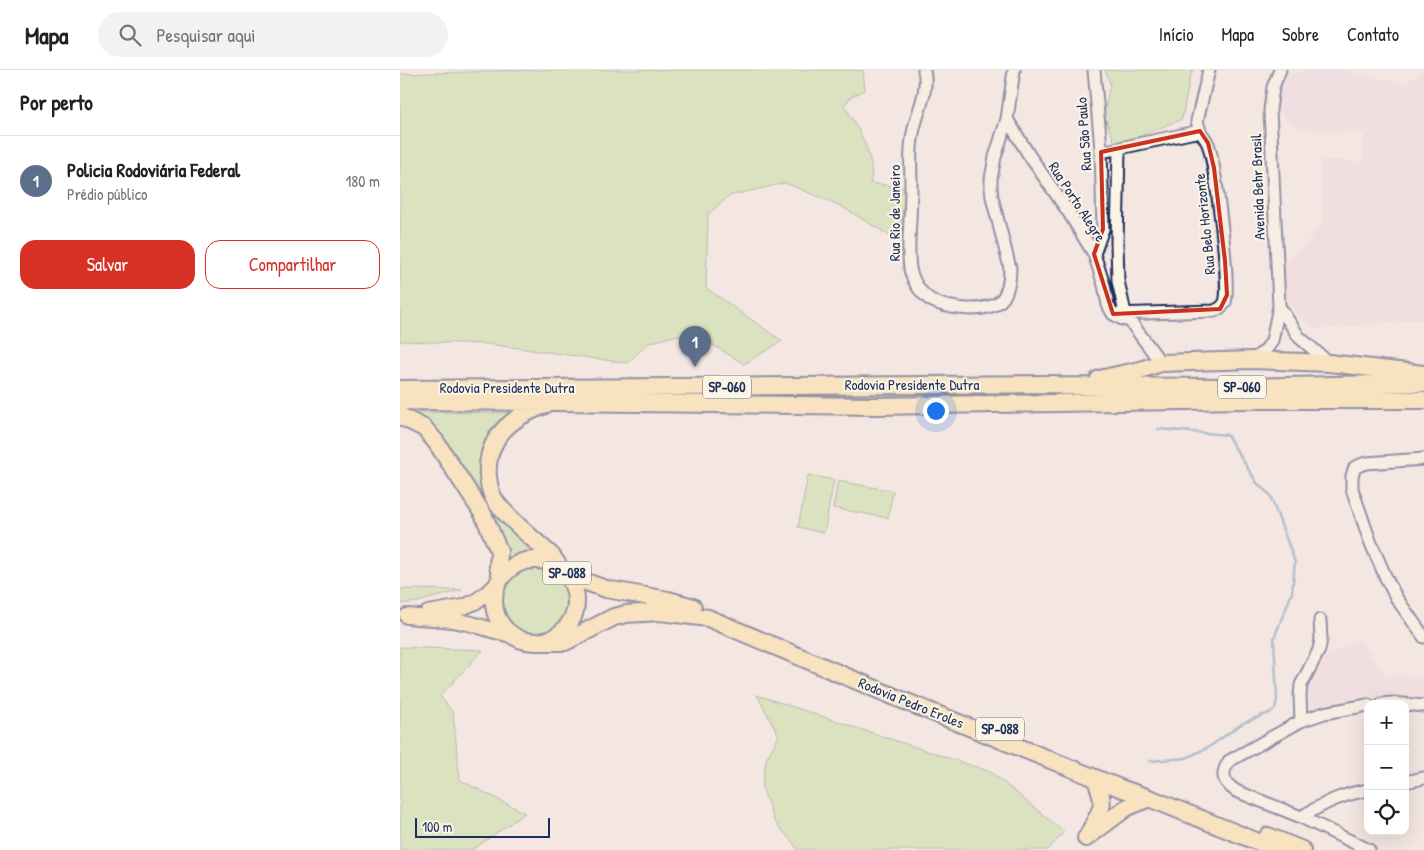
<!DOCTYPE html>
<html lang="pt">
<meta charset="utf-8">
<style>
:root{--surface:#fff;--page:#f2f2f2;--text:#222;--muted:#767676;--line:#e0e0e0;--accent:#d93025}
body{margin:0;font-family:"Patrick Hand",sans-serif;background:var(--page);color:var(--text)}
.controls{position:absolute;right:15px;bottom:15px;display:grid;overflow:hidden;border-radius:10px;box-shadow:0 5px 20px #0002}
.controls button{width:45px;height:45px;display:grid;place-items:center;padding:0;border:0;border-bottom:1px solid var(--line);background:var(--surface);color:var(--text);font:25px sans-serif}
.scale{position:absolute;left:15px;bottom:12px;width:135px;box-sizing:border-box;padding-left:5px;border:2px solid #1b2f5e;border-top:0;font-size:14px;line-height:18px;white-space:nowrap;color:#1b2f5e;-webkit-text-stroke:4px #fcf5e5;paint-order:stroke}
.you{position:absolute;left:535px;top:340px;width:18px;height:18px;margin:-12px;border:4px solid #fff;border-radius:50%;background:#1a73e8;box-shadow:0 0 0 8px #1a73e833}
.badge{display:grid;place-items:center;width:32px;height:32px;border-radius:50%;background:var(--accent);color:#fff;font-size:16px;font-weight:700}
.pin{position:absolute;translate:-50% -41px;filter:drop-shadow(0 1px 2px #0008)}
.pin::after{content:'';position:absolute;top:26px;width:18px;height:15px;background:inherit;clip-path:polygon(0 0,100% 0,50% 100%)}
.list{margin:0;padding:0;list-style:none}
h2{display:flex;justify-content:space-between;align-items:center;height:65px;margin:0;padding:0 20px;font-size:21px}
h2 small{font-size:16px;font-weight:400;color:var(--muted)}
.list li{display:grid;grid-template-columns:32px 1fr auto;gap:15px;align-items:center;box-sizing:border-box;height:90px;padding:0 20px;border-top:1px solid var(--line)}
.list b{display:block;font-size:19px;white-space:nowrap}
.list p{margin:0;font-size:16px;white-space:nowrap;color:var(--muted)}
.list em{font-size:16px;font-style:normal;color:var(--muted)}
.actions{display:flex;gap:10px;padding:15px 20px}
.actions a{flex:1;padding:11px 0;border:1px solid var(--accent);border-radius:15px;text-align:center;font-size:18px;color:var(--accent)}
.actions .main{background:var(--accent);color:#fff}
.icon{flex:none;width:28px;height:28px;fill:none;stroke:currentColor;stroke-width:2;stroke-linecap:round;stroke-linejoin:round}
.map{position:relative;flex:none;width:1024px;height:780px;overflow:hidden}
header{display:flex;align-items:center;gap:30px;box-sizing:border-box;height:70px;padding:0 25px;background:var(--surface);border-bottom:1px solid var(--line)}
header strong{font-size:24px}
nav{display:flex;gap:28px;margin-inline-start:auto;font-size:18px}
.search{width:350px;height:45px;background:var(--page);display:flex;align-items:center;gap:12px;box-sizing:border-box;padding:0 18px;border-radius:28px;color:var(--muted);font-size:19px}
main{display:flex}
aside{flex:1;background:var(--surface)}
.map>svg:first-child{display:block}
.built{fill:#ead5dd}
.green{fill:#bddd96;stroke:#6c867a}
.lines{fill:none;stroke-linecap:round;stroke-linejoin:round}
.stream{stroke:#6096b4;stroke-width:2.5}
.minor-casing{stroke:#1b2f5e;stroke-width:15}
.major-casing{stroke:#1b2f5e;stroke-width:18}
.highway-casing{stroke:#1b2f5e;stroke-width:20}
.minor{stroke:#fcf5e5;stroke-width:11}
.major{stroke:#ffdd96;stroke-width:14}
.highway{stroke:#ffdd96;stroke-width:16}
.marked{fill:none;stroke:#c8321e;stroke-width:4;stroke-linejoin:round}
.labels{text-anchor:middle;stroke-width:4;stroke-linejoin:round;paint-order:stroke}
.shield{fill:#fcf5e5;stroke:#5e6a86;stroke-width:1}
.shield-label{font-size:14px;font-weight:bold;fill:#1b2f5e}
.street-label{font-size:15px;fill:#1b2f5e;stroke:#fcf5e5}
</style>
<header>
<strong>Mapa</strong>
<div class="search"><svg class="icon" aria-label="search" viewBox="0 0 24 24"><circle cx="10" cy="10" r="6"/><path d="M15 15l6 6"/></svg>Pesquisar aqui</div>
<nav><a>Início</a><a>Mapa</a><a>Sobre</a><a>Contato</a></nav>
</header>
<main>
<aside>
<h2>Por perto<small></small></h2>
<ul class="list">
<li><span class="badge" style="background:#5c6f8a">1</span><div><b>Policia Rodoviária Federal</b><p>Prédio público</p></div><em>180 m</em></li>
</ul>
<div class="actions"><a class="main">Salvar</a><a>Compartilhar</a></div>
</aside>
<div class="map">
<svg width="1024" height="780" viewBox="0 0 1024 780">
<rect width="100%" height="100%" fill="#f4e6e1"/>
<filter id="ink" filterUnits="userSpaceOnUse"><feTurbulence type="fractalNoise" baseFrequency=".02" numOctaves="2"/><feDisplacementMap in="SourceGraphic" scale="10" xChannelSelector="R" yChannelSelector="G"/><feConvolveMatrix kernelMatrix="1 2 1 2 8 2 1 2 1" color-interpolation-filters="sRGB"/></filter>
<g filter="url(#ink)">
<path class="built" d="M912,0H940L1005,14L1024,1V249L915,259L899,247L886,228L885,195L923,155L920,89L962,92L964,64L899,58L877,41L876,34L884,6Z
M959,570L987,607L997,605L1024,608V632L985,629L910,640L905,620L926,586Z"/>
<path class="green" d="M128,0H463L465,20L452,26L444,35C456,54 478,91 470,113L506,118L500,162L492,167L439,135L385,113L329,126L308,144L306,218L382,271L344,294L300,267L274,266L249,273L227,293L88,274L0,271V4Z
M705,0H793L790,7L782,49L716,76L704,45L710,14Z
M10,342L118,343L81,406L140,482L121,484L104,493Z
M408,405L434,410L424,463L398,457Z
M438,411L493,421L488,448L433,438Z
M102 531a34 34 0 1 1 68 0a34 34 0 1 1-68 0Z
M0,519L62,520L18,532L0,534Z
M0,577L83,580L40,626L53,643L60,710L125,743L72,780H0Z
M357,625L591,702L664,762L648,780H398L394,774L374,751L362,717L366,689L379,666Z"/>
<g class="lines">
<path class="stream" d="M750,691L786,688L809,677L843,653L869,643L875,639L877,629L874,568L892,523L895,492L870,425L857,413L827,365L758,359"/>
<g class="minor-casing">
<path id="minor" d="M524,0C529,23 517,41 513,63C509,81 511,98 511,116C511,134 510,151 509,169C509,180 508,192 511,203C514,212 520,222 528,228C544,240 590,245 603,228C609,219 610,209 610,198L592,127L591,118V109L595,87L607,49
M614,0L607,49L629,85L669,143L694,184L704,215L708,235L713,244L722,249L730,251
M694,0L701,78L703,159L694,184
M800,61L797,51L809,0
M719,79L717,173L718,211L725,243L730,251L761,293
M701,82L800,61C802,65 806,69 808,74C815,92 831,217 825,232C823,237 819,239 814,241L713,244
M879,236L899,267L929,293
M852,290L865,281L872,271L879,236L870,40L873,17L880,0
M1024,389L966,393L955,397L952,406V419L970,471L986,508L997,529L1024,567
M982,634L992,633L1024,636
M968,635L924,643L901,651L829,691C820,705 823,712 836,721L901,747L969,780
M901,651L900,625L901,615L919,580L921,569L920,550
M1005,712L1024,708
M901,747C925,733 940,725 968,720"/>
</g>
<g class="major-casing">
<path id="major" d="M28,543L63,537L75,532L97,515
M7,546C25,548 45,548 63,552C80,555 96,563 113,565"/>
</g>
<g class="highway-casing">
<path id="highway" d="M699,309L740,300L761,293L852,290L929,293L1024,304
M0,319L655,314L661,316L840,317L1024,313
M0,331L156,332L475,336L847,330H1024
M145,335C111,347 85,368 88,407C89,416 91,425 96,432C110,451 135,470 152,486L158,495
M0,346L24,358L36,372L83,444L99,481L98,497L101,507
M94 531a41 41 0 1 1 82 0a41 41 0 1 1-82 0Z
M169,506L206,519L268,530L293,537
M139,572H165L214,547L226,544L261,542L308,548L502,630L720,718L749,728L878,780
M689,763C702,738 707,735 695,708
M868,766L902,780
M686,768L726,738L749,728"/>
</g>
<use href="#minor" class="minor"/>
<use href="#major" class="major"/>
<use href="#highway" class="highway"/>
</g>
</g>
<path d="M0 0H1024V780H0ZM800,61L808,73L814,98L825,191L827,225L820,239L713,244L694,184L703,159L701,82Z" fill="#f4e6e1" fill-opacity=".55" fill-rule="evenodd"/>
<path class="marked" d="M800,61L808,73L814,98L825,191L827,225L820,239L713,244L694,184L703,159L701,82Z"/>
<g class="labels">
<g class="shield">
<rect x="303" y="305.5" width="48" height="23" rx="4"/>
<rect x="818" y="305.5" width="48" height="23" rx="4"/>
<rect x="143" y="491.5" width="48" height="23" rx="4"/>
<rect x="576" y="647.5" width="48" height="23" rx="4"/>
</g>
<g class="shield-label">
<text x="327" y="322">SP-060</text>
<text x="842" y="322">SP-060</text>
<text x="167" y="508">SP-088</text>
<text x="600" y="664">SP-088</text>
</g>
<g class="street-label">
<text transform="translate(684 64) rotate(-94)" y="5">Rua São Paulo</text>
<text transform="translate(858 117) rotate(-92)" y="5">Avenida Behr Brasil</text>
<text transform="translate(677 132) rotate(57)" y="5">Rua Porto Alegre</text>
<text transform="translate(495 143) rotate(-90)" y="5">Rua Rio de Janeiro</text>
<text transform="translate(805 154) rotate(-96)" y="5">Rua Belo Horizonte</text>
<text x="512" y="320">Rodovia Presidente Dutra</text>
<text x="107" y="323">Rodovia Presidente Dutra</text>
<text transform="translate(511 633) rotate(22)" y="5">Rodovia Pedro Eroles</text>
</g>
</g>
</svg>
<div class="controls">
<button>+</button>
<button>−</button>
<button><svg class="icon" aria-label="locate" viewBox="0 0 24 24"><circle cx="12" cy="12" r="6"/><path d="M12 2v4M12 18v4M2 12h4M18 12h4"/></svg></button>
</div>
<div class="scale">100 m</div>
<div class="you"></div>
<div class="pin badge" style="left:295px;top:297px;background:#5c6f8a">1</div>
</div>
</main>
